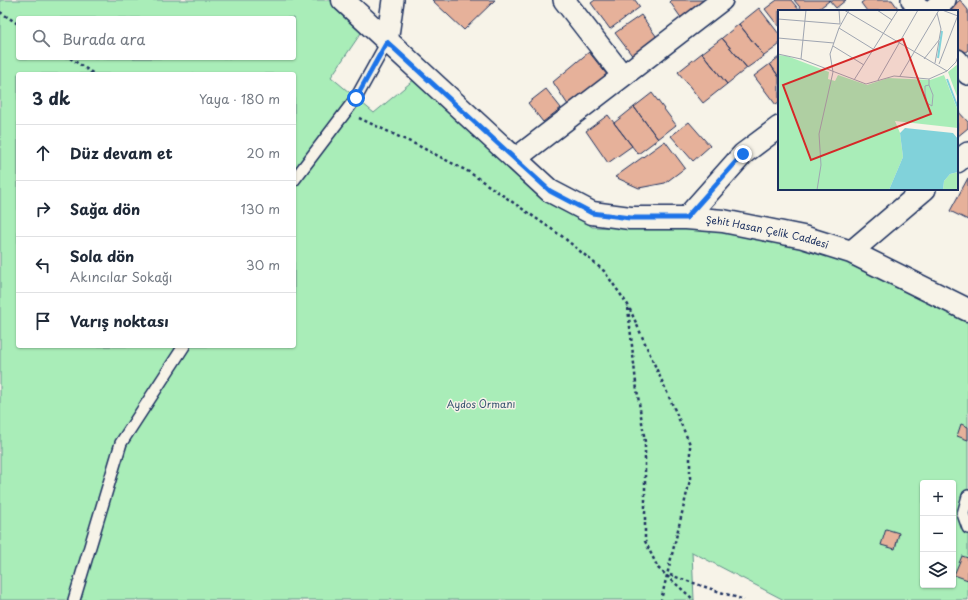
<!DOCTYPE html>
<html lang="tr">
<meta charset="utf-8">
<style>
:root{--surface:#fff;--page:#f6f6f7;--text:#1f2937;--muted:#747a83;--line:#e0e1e3}
body{margin:0;font-family:"Playpen Sans",sans-serif;background:var(--page);color:var(--text)}
.controls{position:absolute;right:12px;bottom:12px;display:grid;overflow:hidden;border-radius:4px;box-shadow:0 1px 3px #0004}
.controls button{width:36px;height:36px;display:grid;place-items:center;padding:0;border:0;border-bottom:1px solid var(--line);background:var(--surface);color:var(--text);font:20px sans-serif}
.stop{position:absolute;width:12px;height:12px;margin:-9px;border:3px solid #1a73e8;border-radius:50%;background:#fff}
.stop.end{background:#1a73e8;border-color:#fff;box-shadow:0 1px 4px #0008}
.list{margin:0;padding:0;list-style:none}
h2{display:flex;justify-content:space-between;align-items:center;height:52px;margin:0;padding:0 16px;font-size:17px}
h2 small{font-size:13px;font-weight:400;color:var(--muted)}
.list li{display:grid;grid-template-columns:26px 1fr auto;gap:12px;align-items:center;box-sizing:border-box;height:56px;padding:0 16px;border-top:1px solid var(--line)}
.list b{display:block;font-size:15px;white-space:nowrap}
.list p{margin:0;font-size:13px;white-space:nowrap;color:var(--muted)}
.list em{font-size:13px;font-style:normal;color:var(--muted)}
.icon{flex:none;width:22px;height:22px;fill:none;stroke:currentColor;stroke-width:2;stroke-linecap:round;stroke-linejoin:round}
.map{position:relative;flex:none;width:968px;height:600px;overflow:hidden}
.search{position:absolute;background:var(--surface);box-shadow:0 1px 3px #0004;left:16px;top:16px;width:280px;height:44px;display:flex;align-items:center;gap:10px;box-sizing:border-box;padding:0 14px;border-radius:4px;color:var(--muted);font-size:15px}
.panel{position:absolute;background:var(--surface);box-shadow:0 1px 3px #0004;left:16px;top:72px;width:280px;height:276px;border-radius:4px}
.map>svg:first-child{display:block}
.green{fill:#a9edb8;stroke:#628e8b;fill-rule:evenodd}
.building{fill:#e6b19a;stroke:#1b2f5e}
.lines{fill:none;stroke-linecap:round;stroke-linejoin:round}
.lane-casing{stroke:#1b2f5e;stroke-width:14}
.street-casing{stroke:#1b2f5e;stroke-width:24}
.secondary-casing{stroke:#1b2f5e;stroke-width:25}
.path{stroke:#1b2f5e;stroke-width:2.5;stroke-dasharray:3 3;stroke-linecap:butt}
.lane{stroke:#f7f3e8;stroke-width:11}
.street{stroke:#f7f3e8;stroke-width:21}
.secondary{stroke:#f7f3e8;stroke-width:22}
.route{stroke:#1a73e8;stroke-width:5}
.labels{text-anchor:middle;stroke-width:3;stroke-linejoin:round;paint-order:stroke}
.street-label{font-size:10px;fill:#1b2f5e;stroke:#f7f3e8}
.park-label{font-size:10px;fill:#375570;stroke:#f7f3e8}
.inset-river{fill:none;stroke:#81d2da;stroke-width:2}
.inset-road{fill:none;stroke:#9fa5b1;stroke-width:1}
.view{fill:#d62828;fill-opacity:0.15;stroke:#d62828;stroke-width:2}
.inset-edge{fill:none;stroke:#1b2f5e;stroke-width:2}
</style>
<div class="map">
<svg width="968" height="600" viewBox="0 0 968 600">
<rect width="100%" height="100%" fill="#f7f3e8"/>
<filter id="ink" filterUnits="userSpaceOnUse"><feTurbulence type="fractalNoise" baseFrequency=".025" numOctaves="2"/><feDisplacementMap in="SourceGraphic" scale="8" xChannelSelector="R" yChannelSelector="G"/><feConvolveMatrix kernelMatrix="1 2 1 2 8 2 1 2 1" color-interpolation-filters="sRGB"/></filter>
<g filter="url(#ink)">
<path class="green" d="M0,0H330L363,30L331,77L374,113L416,78L510,168L592,227L626,228L688,224L833,254L968,318V600H784L692,552L694,600H0ZM18,18H294V58H18ZM18,74H294V346H18ZM923,483H953V585H923Z"/>
<path class="building" d="M432,0H495L464,30Z
M595,0H635L640,7L610,29L591,3Z
M672,0H711L684,22L670,2Z
M777,0H791L800,11H779V27L765,9Z
M794,0H828L829,1L816,11H803Z
M829,0H846L836,8Z
M865,0H892L900,11H867L861,3Z
M960,0L968,10V50L962,55L957,49V11H947Z
M759,8L779,34V45L764,56L739,24Z
M641,15L659,40L634,58L615,33Z
M739,24L764,56L747,68L722,38Z
M722,38L747,68L727,84L702,53Z
M589,52L611,80L570,108L553,82Z
M702,53L727,84L703,103L678,72Z
M779,57V77L770,64Z
M770,64L779,77V103L776,105L754,76Z
M546,89L561,108L543,122L528,103Z
M652,93L676,125L658,139L634,107Z
M634,107L658,139L638,154L614,123Z
M957,110L968,122V128L957,137Z
M608,115L632,146L608,163L586,131Z
M689,122L710,146L693,161L671,136Z
M665,141L685,168L665,183L639,188L615,177Z
M968,178V220L950,211Z
M961,424L968,427V440L957,436Z
M886,529L899,533L895,549L881,545Z
M962,556L968,558V580L954,575Z"/>
<g class="lines">
<g class="lane-casing">
<path id="lane" d="M294,180L356,98L387,42
M968,496L963,514L968,528
M74,600L121,443L184,346"/>
</g>
<g class="street-casing">
<path id="street" d="M564,0L623,76
M912,0L920,11
M931,11L945,0
M387,42L393,0
M957,60L968,74
M515,159L722,0
M957,162L968,153
M686,218L743,154L779,127
M851,252L925,189"/>
</g>
<g class="secondary-casing">
<g id="secondary">
<path id="s1" d="M343,0L550,191L592,213L630,218H686L723,221L803,237L851,252L968,310"/>
</g>
</g>
<path class="path" d="M0,12L18,24
M70,58L94,74
M359,118L419,146L469,172L563,237L604,271L628,305L690,444V480L661,600
M628,308L636,383L645,442V541L658,568L694,600
M670,575L744,600"/>
<use href="#lane" class="lane"/>
<use href="#street" class="street"/>
<use href="#secondary" class="secondary"/>
</g>
</g>
<g class="lines" filter="url(#ink)">
<path class="route" d="M356,98L387,42L550,191L592,213L630,218H686L743,154"/>
</g>
<g class="labels">
<g class="street-label">
<text dy="4" stroke="none"><textPath href="#s1" startOffset="506">Şehit Hasan Çelik Caddesi</textPath></text>
</g>
<g class="park-label">
<text x="481" y="408">Aydos Ormanı</text>
</g>
</g>
<g transform="translate(778 10)">
<rect width="180" height="180" fill="#f7f3e8"/>
<path d="M0,45L9,46L51,62L50,69L57,71L60,65L89,75L110,68L152,70L166,65L180,101V118L117,111L122,123L125,147L111,180H0ZM180,54V89L170,62ZM180,162V180H165L166,171L172,164Z" fill="#a9edb8"/>
<path d="M127,118L175,123L180,129V162L172,164L166,171L165,180H111L125,147L122,123Z" fill="#81d2da"/>
<path class="inset-river" d="M160,48L164,21M169,69L180,98"/>
<path class="inset-road" d="M66,0L169,61M99,0L114,10M164,0L180,6M0,9L62,14L61,0M61,18L95,39M0,28L56,33M55,36L86,55M0,44L23,49L88,74L116,66L151,69L169,61L178,52L180,46M23,49L28,0M146,49L161,30L163,19L159,3M157,53L161,31M161,54L180,5M122,66L161,0M76,70L120,0M100,70L140,0M151,75L155,85L154,96L149,93L147,83V76L151,75V69M39,180L43,155L41,124L55,62L52,44L61,18L71,0"/>
<path class="view" d="M125,29L153,104L33,150L5,75Z"/>
<rect width="180" height="180" class="inset-edge"/>
</g>
</svg>
<div class="controls">
<button>+</button>
<button>−</button>
<button><svg class="icon" aria-label="layers" viewBox="0 0 24 24"><path d="M12 4l9 5-9 5-9-5zM3 14l9 5 9-5"/></svg></button>
</div>
<div class="stop" style="left:356px;top:98px"></div>
<div class="stop end" style="left:743px;top:154px"></div>
<div class="search"><svg class="icon" aria-label="search" viewBox="0 0 24 24"><circle cx="10" cy="10" r="6"/><path d="M15 15l6 6"/></svg>Burada ara</div>
<section class="panel">
<h2>3 dk<small>Yaya · 180 m</small></h2>
<ul class="list">
<li><svg class="icon" aria-label="ahead" viewBox="0 0 24 24"><path d="M12 20V5M6 11l6-6 6 6"/></svg><div><b>Düz devam et</b></div><em>20 m</em></li>
<li><svg class="icon" aria-label="right" viewBox="0 0 24 24"><path d="M7 20v-9h11M14 6l5 5-5 5"/></svg><div><b>Sağa dön</b></div><em>130 m</em></li>
<li><svg class="icon" aria-label="left" viewBox="0 0 24 24"><path d="M17 20v-9H6M10 6l-5 5 5 5"/></svg><div><b>Sola dön</b><p>Akıncılar Sokağı</p></div><em>30 m</em></li>
<li><svg class="icon" aria-label="arrive" viewBox="0 0 24 24"><path d="M6 21V4h12l-3 4 3 4H6"/></svg><div><b>Varış noktası</b></div></li>
</ul>
</section>
</div>
